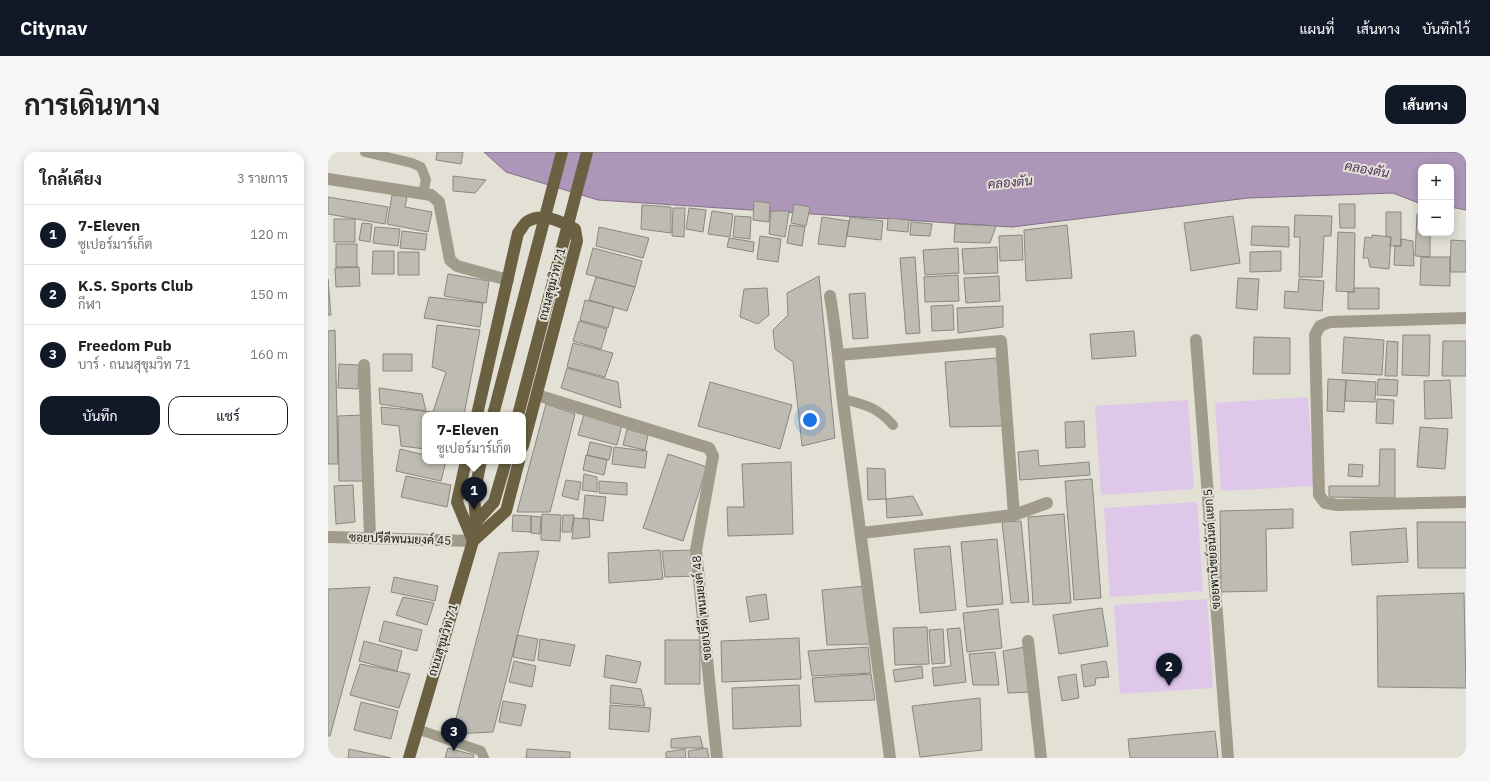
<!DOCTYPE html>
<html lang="th">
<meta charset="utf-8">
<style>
:root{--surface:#fff;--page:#f6f6f6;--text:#202124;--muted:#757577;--line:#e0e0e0;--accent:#111827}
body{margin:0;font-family:"IBM Plex Sans",Sarabun,sans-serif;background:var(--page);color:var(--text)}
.controls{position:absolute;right:12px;top:12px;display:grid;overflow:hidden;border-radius:8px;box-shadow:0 2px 10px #0003}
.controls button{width:36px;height:36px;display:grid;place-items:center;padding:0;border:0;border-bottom:1px solid var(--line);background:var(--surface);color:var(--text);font:20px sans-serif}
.you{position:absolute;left:482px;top:268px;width:14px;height:14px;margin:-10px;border:3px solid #fff;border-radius:50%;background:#1a73e8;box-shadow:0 0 0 6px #1a73e833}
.badge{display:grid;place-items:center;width:26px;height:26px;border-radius:50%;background:var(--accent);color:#fff;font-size:13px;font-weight:700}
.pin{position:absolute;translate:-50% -33px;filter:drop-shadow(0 1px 2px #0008)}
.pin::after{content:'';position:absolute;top:21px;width:14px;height:12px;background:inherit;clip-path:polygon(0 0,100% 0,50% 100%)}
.popup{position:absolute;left:94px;top:260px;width:104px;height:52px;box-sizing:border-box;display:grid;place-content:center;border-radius:8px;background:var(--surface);filter:drop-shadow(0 1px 3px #0005);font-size:13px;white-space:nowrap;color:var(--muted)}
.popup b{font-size:15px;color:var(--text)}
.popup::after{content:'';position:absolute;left:50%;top:100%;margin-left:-8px;border:8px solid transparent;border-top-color:var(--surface)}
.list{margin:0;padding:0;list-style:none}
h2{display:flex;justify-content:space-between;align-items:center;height:52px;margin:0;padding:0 16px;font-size:17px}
h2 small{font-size:13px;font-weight:400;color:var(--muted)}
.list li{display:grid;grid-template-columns:26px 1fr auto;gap:12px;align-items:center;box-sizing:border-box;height:60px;padding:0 16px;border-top:1px solid var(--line)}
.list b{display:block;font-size:15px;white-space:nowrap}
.list p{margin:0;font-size:13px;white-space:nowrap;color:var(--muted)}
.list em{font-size:13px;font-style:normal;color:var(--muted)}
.actions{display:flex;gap:8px;padding:12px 16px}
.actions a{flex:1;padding:9px 0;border:1px solid var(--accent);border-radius:12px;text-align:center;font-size:14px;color:var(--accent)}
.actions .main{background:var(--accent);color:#fff}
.map{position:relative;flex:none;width:1138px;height:606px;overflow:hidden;border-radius:12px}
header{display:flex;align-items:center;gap:24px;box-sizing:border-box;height:56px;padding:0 20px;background:var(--accent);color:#fff}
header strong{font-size:19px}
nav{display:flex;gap:22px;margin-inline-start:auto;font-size:14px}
.intro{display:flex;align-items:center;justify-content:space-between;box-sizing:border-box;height:96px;padding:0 24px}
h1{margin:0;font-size:28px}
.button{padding:10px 18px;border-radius:12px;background:var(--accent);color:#fff;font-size:14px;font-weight:700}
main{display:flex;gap:24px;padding:0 24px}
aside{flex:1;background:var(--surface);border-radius:12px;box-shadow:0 2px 10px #0003}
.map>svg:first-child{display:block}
.green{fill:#dfc7ea}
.water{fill:#ad96b8;stroke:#817087}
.building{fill:#bebbb2;stroke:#8a877e}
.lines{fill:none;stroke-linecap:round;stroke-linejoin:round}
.lane{stroke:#a09b8a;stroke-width:10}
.street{stroke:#a09b8a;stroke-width:12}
.primary{stroke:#6b6142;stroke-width:12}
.labels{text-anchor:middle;stroke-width:4;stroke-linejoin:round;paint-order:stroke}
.street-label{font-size:12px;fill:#191814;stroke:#e3e0d6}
.water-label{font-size:13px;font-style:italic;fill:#4f2e5d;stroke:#e3e0d6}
</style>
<header>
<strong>Citynav</strong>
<nav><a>แผนที่</a><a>เส้นทาง</a><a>บันทึกไว้</a></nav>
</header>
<div class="intro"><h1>การเดินทาง</h1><a class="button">เส้นทาง</a></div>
<main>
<aside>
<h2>ใกล้เคียง<small>3 รายการ</small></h2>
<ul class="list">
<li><span class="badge">1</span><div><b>7-Eleven</b><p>ซูเปอร์มาร์เก็ต</p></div><em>120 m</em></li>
<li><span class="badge">2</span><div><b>K.S. Sports Club</b><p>กีฬา</p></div><em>150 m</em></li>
<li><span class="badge">3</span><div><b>Freedom Pub</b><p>บาร์ · ถนนสุขุมวิท 71</p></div><em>160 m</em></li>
</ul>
<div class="actions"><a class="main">บันทึก</a><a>แชร์</a></div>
</aside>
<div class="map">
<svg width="1138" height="606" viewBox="0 0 1138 606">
<rect width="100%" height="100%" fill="#e3e0d6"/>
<path class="green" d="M980,245L986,334L893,339L887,251Z
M860,248L866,337L773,343L767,254Z
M869,350L875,439L782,445L776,356Z
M879,447L885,536L792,542L786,453Z"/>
<path class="water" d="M156,0H1138V58L1123,55V15H1093V52L1065,41L920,46L684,75L270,48L178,20Z"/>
<path class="building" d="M109,0H135L133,12L108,8Z
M125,24L158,28L147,41L125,39Z
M64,43L79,45L77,55L104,60L100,80L59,72Z
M0,45L60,55L57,72L0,62Z
M426,49L442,51L441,70L425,68Z
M466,52L482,55L478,74L463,71Z
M1011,52H1027V76H1012Z
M314,53L343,55V81L313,77Z
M345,56H357L356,85L344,84Z
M361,56L378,58L375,80L358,77Z
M384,59L405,62L402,85L380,82Z
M443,59H461L457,85L441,82Z
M1058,60H1073V94H1062L1063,85L1058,84Z
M1089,62L1093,63V81H1102V105L1087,104Z
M967,63L1004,64L1003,84H996L994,125H971L972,85H966Z
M407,64L423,65L422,87L405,85Z
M905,64L912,111L863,119L856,71Z
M494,65L521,69L517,95L490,92Z
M522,65L555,69L553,88L519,84Z
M560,66L581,68L580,80L559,78Z
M6,67H27V90H6Z
M583,70L604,72L602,84L582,83Z
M34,71L44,72L42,90L31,88Z
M627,72L668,74L662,91L626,90Z
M462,73L477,75L474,94L459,91Z
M739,73L744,126L698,129L696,78Z
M924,74L961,75V95L923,93Z
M47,75L72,77L70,94L45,91Z
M271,75L321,86L315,106L268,94Z
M74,79L99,82L97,98L72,96Z
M1010,80L1027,81L1026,140L1008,139Z
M694,83L695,108L672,109L671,84Z
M1044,83L1063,85L1061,117L1042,115L1040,106H1035L1037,85L1044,86Z
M432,84L453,87L450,110L429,107Z
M401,86L426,90L425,100L399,95Z
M1073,87L1085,89L1086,114L1066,113L1067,94H1073Z
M1123,88L1138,89V120H1122Z
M8,92H29V115H8Z
M669,95L670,121L636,122L634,97Z
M265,96L314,109L307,135L258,122Z
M630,96L631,121L597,123L595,98Z
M45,99H66V122H44Z
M953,99V119L922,120V100Z
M70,100H91V123H70Z
M587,105L592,181L578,182L572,106Z
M1093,105H1122V134L1092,133Z
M31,115L32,134L8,135L7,116Z
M120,122L161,129L158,151L116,144Z
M630,123L631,149L597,150L596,125Z
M491,124L507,286L474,294L465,210L447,197L445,178L460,163L459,141Z
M671,124L672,149L638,151L636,126Z
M268,125L307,135L299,159L261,148Z
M910,126L931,127L929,158L908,156Z
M0,127L3,163H0Z
M971,127L996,129L994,159L956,156L957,139L970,140Z
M439,136L441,163L430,172L412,165L416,137Z
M1026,136H1051V157H1020V140H1026Z
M537,141L540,186L525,187L521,142Z
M101,145L155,151L152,175L96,166Z
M257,148L286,155L280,176L252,168Z
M625,153L626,178L604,179L603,154Z
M675,154V175L630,181L629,156Z
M251,169L279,177L273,197L245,189Z
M109,173L152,178L136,263H106L105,260L118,220L104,215Z
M7,178L10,312H0V179Z
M806,179L808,204L764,207L762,182Z
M1075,183H1102L1101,224L1074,223Z
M926,185L962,186V222H925Z
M1016,185L1056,188L1054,223L1014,221Z
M1059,189L1070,190L1069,224H1057Z
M1115,189H1138V224H1114Z
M245,191L285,201L277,225L239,215Z
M55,202H84V219H55Z
M669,206L674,274L622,275L617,210Z
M11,212L31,213L30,237L10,236Z
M239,216L290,230L293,256L233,236Z
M1000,227L1018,228L1016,260L999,259Z
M1050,227L1070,228L1069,244L1049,243Z
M1018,228L1048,230L1047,250L1017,249Z
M1122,228L1124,266L1097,267L1096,229Z
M382,230L464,253L452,297L370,274Z
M51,236L94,242L98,259L52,252Z
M1049,247L1066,248L1065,272L1048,271Z
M218,252L247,262L222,360H189Z
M53,255L105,260L106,263H97V297L73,294L71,274L54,272Z
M256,262L294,273L289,293L250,283Z
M35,263V329H11L10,264Z
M756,269L757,295L738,296L737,270Z
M1092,275L1120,277L1117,317L1089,315Z
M299,277L320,283L317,298L295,293Z
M262,290L284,295L281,308L259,303Z
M286,295L319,299L317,316L284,312Z
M72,297L97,303V309H118L113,329L68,319Z
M1052,297H1067V346L1001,345V334H1051Z
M710,298L711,314L761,310L762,323L692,328L690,300Z
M340,302L379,315L355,389L315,376Z
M258,303L279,308L276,323L255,318Z
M463,310L465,382L400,384L399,355H416L414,312Z
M1021,312L1035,313L1034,325L1020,324Z
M539,316L557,317L558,347L540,348Z
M256,322L269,325V340L254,338Z
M78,324L123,333L119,355L73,345Z
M764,327L773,446L746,448L737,329Z
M238,328L253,330L250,348L234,344Z
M271,329L299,331V343L271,341Z
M25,333L27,370L8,372L6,334Z
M257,343L278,345L275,369L255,366Z
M585,344L595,363L559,366L558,347Z
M965,357V376L938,377L939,439L893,440L892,359Z
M214,362L233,363L232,389L213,388Z
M736,362L743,451L705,453L700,365Z
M185,363L203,364V380L184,379Z
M235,363H246L243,380H234Z
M203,364L213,365L212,382L203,381Z
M246,366L261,367L262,385L244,387Z
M693,369L701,450L683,451L674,370Z
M1089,370H1138V416H1090Z
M1078,376L1080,410L1024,413L1022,380Z
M669,387L675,452L639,455L633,390Z
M622,394L628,458L592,461L586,397Z
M332,398L335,427L281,431L280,401Z
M365,398L368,424L337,425L334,399Z
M211,399L165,580L124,582L171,401Z
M66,425L110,434L107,449L63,440Z
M538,434L546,492L499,493L494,438Z
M42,435L2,584H0V437Z
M1136,441L1138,536L1050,535L1049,444Z
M438,442L441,467L422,470L418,445Z
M75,445L106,451L99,473L68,463Z
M774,456L780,494L731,502L725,463Z
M670,457L674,496L639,500L635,461Z
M56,469L94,478L89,499L51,489Z
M599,475L601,512L567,513L565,476Z
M632,476L638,530L606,534L604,516L623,514L619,477Z
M615,477L617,511L604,512L601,478Z
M189,483L210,487L206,509L185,505Z
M471,486L473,527L394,530L393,489Z
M212,487L247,493L242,514L210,508Z
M337,488H372V532H337Z
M36,489L74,499L69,519L31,509Z
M540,495L543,521L484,524L480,499Z
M697,495L703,540L680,541L675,499Z
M667,500L671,533H645L641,502Z
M278,503L313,510L308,531L276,525Z
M186,509L208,514L204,535L181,530Z
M778,509L781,525L768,526L767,533L756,535L753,513Z
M32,512L82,522L71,556L22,543Z
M594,514L595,526L567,530L565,518Z
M543,522L547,548L487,550L484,526Z
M748,522L751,546L734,549L730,525Z
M283,533L313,537L317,554L282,551Z
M471,533L473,574L405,577L404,536Z
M652,546L654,598L592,605L584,554Z
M175,549L198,553L193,574L171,570Z
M33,550L70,559L63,587L26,578Z
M282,553L323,556L321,580L281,577Z
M887,579L890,606H802L800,587Z
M372,584L375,596H343V587Z
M120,596L146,603L145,606H117Z
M379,596L381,606H361L360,599Z
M21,597L63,606H20Z
M199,597L242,600V606H198Z
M357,597L358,606H338V600Z"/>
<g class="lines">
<path class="lane" d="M37,0L84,11L93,15L98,28L95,41
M515,247C538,253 549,255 565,273
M89,577L153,599L156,606"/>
<path class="street" d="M0,27L103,43L111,50L122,108L129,114L180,128
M502,144C508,179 511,214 515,249C531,368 547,487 562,606
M1138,166L1002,170L992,174L987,183L991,343L997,351L1010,353L1138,350
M868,188L900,606
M511,203L673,189L686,363
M36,213L42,385
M209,243L381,296L385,304L368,398L389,606
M534,381L686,363L719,351
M0,385L145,389
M700,489L713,606"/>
<path class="primary" d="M149,263L190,81C193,78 196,71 200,69C215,60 234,70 247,77L249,89L195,294
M165,263L234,0
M190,263L259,0
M138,309L129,350L145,389
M148,370L166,350L178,309
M145,389L178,359L191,309
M81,606L145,389L148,370L146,343L153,309"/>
</g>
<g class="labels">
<g class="street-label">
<text transform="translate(224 132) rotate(-75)" y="4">ถนนสุขุมวิท 71</text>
<text transform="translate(72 387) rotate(2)" y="4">ซอยปรีดีพนมยงค์ 45</text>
<text transform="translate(884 397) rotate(-94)" y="4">ซอยพานิชย์อนันต์ แยก 5</text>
<text transform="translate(374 456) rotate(-96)" y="4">ซอยปรีดี พนมยงค์ 48</text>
<text transform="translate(115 488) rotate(-73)" y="4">ถนนสุขุมวิท 71</text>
</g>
<g class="water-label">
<text transform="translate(1039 17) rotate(10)" y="5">คลองตัน</text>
<text transform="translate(682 30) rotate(-5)" y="5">คลองตัน</text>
</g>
</g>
</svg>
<div class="controls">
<button>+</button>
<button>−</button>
</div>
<div class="you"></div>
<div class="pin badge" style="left:146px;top:358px">1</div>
<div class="popup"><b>7-Eleven</b>ซูเปอร์มาร์เก็ต</div>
<div class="pin badge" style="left:841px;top:534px">2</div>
<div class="pin badge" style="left:126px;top:599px">3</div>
</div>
</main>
